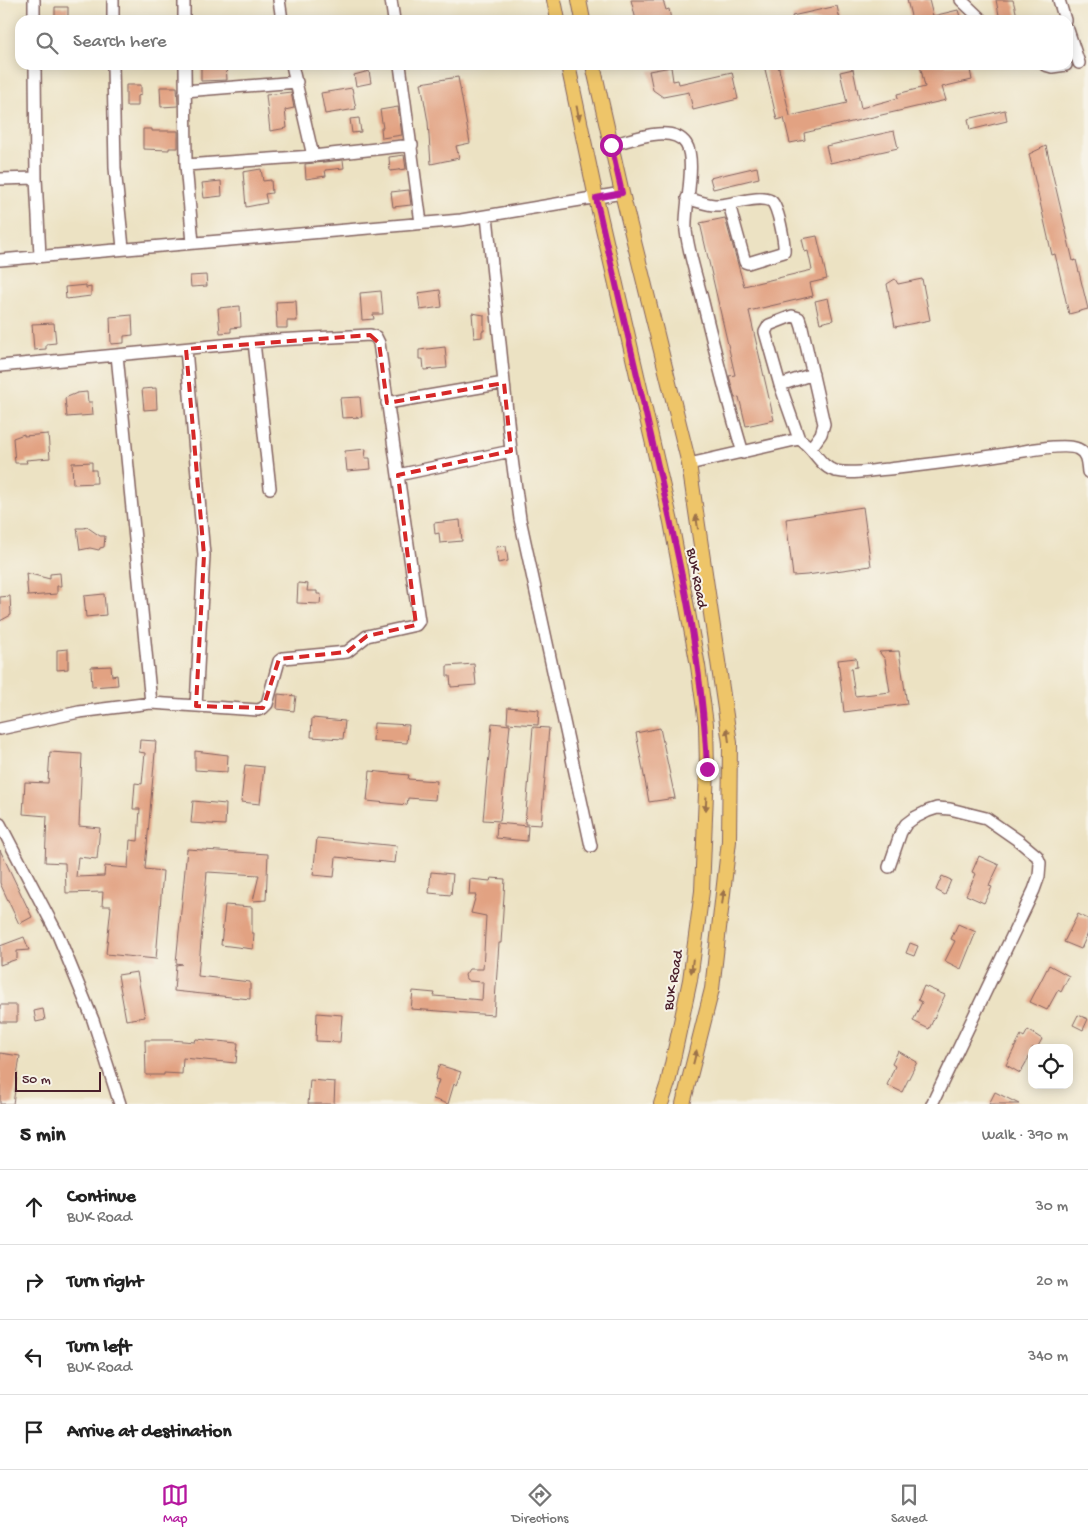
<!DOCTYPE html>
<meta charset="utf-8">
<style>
:root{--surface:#fff;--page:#f6f6f6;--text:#222;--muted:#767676;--line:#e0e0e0;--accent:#b5179e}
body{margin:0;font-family:"Gochi Hand",sans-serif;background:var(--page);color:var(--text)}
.controls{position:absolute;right:15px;bottom:15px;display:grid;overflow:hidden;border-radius:10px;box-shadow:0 2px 12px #0003}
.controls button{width:45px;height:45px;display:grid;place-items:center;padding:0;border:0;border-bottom:1px solid var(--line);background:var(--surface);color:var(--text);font:25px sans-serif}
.scale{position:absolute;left:15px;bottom:12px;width:86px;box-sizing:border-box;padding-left:5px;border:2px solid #4a1f2b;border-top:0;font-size:14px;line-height:18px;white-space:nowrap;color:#4a1f2b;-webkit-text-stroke:4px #f7f3e8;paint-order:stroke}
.stop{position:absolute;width:15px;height:15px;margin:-11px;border:4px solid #b5179e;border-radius:50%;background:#fff}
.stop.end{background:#b5179e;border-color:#fff;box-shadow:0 1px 5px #0008}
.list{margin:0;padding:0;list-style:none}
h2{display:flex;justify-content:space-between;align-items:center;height:65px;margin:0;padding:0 20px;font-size:21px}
h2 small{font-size:16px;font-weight:400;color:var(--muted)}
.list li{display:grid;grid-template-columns:32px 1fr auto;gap:15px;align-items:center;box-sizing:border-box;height:75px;padding:0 20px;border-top:1px solid var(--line)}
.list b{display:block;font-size:19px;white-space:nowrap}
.list p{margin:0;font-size:16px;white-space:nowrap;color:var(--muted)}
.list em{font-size:16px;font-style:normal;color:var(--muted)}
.icon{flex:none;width:28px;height:28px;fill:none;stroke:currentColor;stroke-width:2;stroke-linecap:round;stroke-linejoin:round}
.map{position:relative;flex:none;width:1088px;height:1104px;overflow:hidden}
.search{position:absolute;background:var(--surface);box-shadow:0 2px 12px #0003;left:15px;right:15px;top:15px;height:55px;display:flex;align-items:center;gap:12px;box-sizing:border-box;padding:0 18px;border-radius:15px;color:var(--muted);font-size:19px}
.sheet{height:365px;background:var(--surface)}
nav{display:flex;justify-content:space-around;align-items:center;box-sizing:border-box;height:70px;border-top:1px solid var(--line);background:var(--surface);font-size:14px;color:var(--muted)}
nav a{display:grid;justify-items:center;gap:2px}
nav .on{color:var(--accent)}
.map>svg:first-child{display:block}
.building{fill:#e2a282}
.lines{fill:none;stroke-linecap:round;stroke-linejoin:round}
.minor-casing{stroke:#836360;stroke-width:14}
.major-casing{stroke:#836360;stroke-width:16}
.minor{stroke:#fff;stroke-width:11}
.major{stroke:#eec569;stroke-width:14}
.oneway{fill:#9c724a}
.route{stroke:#b5179e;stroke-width:6}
.marked{fill:none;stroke:#d62828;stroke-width:4;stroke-dasharray:10 6;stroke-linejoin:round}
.labels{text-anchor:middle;stroke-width:4;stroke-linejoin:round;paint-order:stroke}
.street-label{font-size:15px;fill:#4a1f2b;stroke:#f7f3e8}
</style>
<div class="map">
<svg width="1088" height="1104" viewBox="0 0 1088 1104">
<rect width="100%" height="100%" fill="#f7f3e8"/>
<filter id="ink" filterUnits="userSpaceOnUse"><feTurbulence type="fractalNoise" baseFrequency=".02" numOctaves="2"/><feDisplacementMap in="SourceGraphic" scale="10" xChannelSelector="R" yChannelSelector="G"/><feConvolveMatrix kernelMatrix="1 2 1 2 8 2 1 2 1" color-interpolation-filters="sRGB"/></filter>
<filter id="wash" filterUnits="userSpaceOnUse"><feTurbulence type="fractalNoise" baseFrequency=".0096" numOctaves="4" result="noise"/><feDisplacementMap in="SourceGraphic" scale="20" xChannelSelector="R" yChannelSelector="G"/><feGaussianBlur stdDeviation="1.12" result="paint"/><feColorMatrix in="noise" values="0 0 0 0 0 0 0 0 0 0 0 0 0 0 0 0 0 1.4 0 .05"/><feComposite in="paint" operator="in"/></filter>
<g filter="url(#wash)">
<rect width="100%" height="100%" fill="#ece2c3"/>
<g id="blocks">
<path class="building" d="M631,0H663L666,10L669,9L671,20H636Z
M907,0H929L933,16L958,10L961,20H912Z
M996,0H1013L1018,20H1000Z
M837,6L840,20H793L792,16Z
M55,7H68V20H55Z
M201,65H226L227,80L201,81Z
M764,65H778L790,116L847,103L840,72L853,69L861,108L898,98L897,94L925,87L920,65H969L972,80L942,87L946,100L804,133L805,140L790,143L784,118L777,120Z
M671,67L673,81L678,80L679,84L732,72L738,99L693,110L689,92L663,97L653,90L649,71Z
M369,71L371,83L356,86L354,75Z
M458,77L470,143L456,146L459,158L431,164L428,122L421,83Z
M126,85H141V95L138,96V106H126Z
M160,87H177L178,106L161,107Z
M352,88L356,109L325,114L321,93Z
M291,92L294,108L285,110L287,128L270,131L266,95Z
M398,107L402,135L382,138L381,128H383L380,110Z
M1005,110L1007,121L970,130L968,119Z
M359,118L361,132L352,133L350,119Z
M143,129H152V131H178V148H169V150L143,149Z
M894,131L898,148L830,163L826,146Z
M1046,146L1073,261L1076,260L1088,309L1069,314L1055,254L1052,255L1029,154Z
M404,155L406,169L390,171L389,157Z
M343,160L344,168L325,170L326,176L306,179L305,164Z
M757,167L759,178L713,189L710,178Z
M261,169L263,181L271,180L272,193L265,194L267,203L246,207L243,172Z
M221,181L222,196L204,198L202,183Z
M409,190L411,205L393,207L391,192Z
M725,218L744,286L812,270L808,251L805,252L802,239L817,236L827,279L810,283L813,296L749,311L774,420L746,426L739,397L735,398L729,376L735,375L700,223Z
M206,275L207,286L191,287L190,276Z
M895,279L898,284L922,279L930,320L895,327L887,284Z
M86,285V288L91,287V296L66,299L65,287Z
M440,290L442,307L420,310L418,293Z
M381,291L383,314H373L374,319L362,320L360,293Z
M828,298L833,320L820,323L815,301Z
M296,301L297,321H287V328H277L276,302Z
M240,306L241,327L231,328V332L220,333L218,308Z
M472,313L484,315V331H482V337L474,338Z
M132,315L133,335L124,336V343L111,344L110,317Z
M54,323L56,343L46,344V349L34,350L32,324Z
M445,347L447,368L424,370L423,359H419V350Z
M156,388L157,409L144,410L142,389Z
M87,392L88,402H92L93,415L67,417L65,398L77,393Z
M360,397L362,417L342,418L340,398Z
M24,434V436L48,434L50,458L26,460L27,463H15L13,438Z
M366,449L365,458H370L371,469L347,471L345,451Z
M92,462V470H96L97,483L73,484L72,463Z
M863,507L871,566L807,575L793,576L786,519Z
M460,520L462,541L440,543L439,533L435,534L434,523Z
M87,527L100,536H105L104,547L100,548L99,550L90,548L80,550L77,528H84Z
M506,546L508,561L498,563L496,547Z
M26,573L50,579V574L60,573L61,586H57V594L28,596Z
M298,583L308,584L307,591H317V594H321L320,604L297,603Z
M104,594L106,615L86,617L84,596Z
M10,596L11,615L0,621V597Z
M68,649V669L57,670V650Z
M899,651L907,704L844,712L838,660L856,658L857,667L851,668L855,696L890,692L885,659L879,652Z
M474,664L476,685L451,687L450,676H447V666Z
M111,666L112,676L117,675L118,685L92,687L91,667Z
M278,694L296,696L294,711L277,709Z
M508,707L539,710L538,725L507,723Z
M312,718L345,721L343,739L311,737Z
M374,723L409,725L407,743L373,741Z
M492,723L510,725L500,821L483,820Z
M533,727L549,728L541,825L525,824Z
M660,728L675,798L649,802L636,733Z
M140,740L156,741L145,869L163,871L156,959L106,954L111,906H102L103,892L66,893L65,863L45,862L47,816L23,814L25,782L48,783L50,752L82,754L79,826L100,828L97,859L78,857L76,877L104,876L105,866L128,868L130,840L138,841L140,809H133L135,783L142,784L145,753L139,752Z
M195,751L228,755L227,772L195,770Z
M245,765L264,767L260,804L241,802Z
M370,771L409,775L408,779L437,781L435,800L408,798L407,805L367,801Z
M193,801L226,804L225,825L191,823Z
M497,823L528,826L527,841L496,838Z
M317,838L397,846L395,863L336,857L334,877L313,875Z
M187,849L268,854L266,900L253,901L259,875L207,872L198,976L250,982V999L174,991L176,965L182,964L176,963Z
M0,850L32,917L19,924L0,883Z
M979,856L999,865L989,886L992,887L984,903L966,895L976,874L972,872Z
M431,872L453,874L451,895L429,893Z
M942,876L951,880L945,895L936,890Z
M491,878L505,879L501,943H499L494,1015L411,1009L413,991L435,993L434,996L482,1000L483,982L469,981L466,979L465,975L469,969H483L486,916L471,913L476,895H469L470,879L490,881Z
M225,905L252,907V933H254L253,949L221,945Z
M1078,914L1088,919V933L1081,949L1064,942Z
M958,924L976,932L961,969L945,961L955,941L951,939Z
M24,937L29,950L17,951V959L0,965V946Z
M910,943L918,946L914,956L906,953Z
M1049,965L1069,976L1061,992L1058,990L1047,1010L1030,1002Z
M137,972L145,1017L126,1020L118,975Z
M924,986L945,995L929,1029L913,1021L922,1002L918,1000Z
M0,1005H17V1022H0Z
M43,1009L45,1020L36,1022L34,1011Z
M317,1013L342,1015L340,1042L316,1041Z
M1078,1015L1088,1019L1083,1030L1073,1025Z
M1028,1030L1042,1039L1037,1048H1032V1052L1020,1073L1006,1065L1021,1035L1024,1037Z
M196,1039L238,1043L236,1063L183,1058L182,1074L164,1073V1075H146L145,1040H171L195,1042Z
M898,1051L917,1062L902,1092L887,1085L895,1066L892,1064Z
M0,1053L20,1056L13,1104H0Z
M439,1065L461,1072L456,1085L454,1084L448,1104L433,1099L439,1080L435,1079Z
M310,1080L335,1082L334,1104H308Z
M995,1092L1019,1104H989Z"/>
</g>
</g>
<g filter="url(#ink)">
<use href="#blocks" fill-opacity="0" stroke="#836360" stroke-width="1"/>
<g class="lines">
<g class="minor-casing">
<path id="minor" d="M34,0V20
M184,0V20
M279,0L282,20
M391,0L394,20
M961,0L982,20
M1059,0L1065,20
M113,20V0
M1068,30L1079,63
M35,65L36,178L40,256
M113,65L115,168L123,248
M185,65L186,165L193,243
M292,65L313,156
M400,65L421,223
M1045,65L1052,67L1066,65
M185,91L297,82
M611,145C631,140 672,123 686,144C697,161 684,209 686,231C689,255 697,278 703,302C715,352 728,403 743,453
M186,165L313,156L412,145
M0,179L36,178
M687,198C696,201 705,204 714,205C730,206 758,194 771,201C778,204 785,244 784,252L748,263L745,262L729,204
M487,216L511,451L520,519L591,846
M0,260L461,220L622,193
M254,342L270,488
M186,349L204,555L196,706
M117,355L151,703
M0,366L276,340L370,335L376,337L379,343L419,621L416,625L367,636L347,652L283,658L279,661L267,704L263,708L258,710L151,703L79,712L0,729
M780,385L813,374
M387,403L504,383
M799,439L780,385L765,332L769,325L792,316L799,318L802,327L824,424L821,434L811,448
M689,464L799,439C813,446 820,468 836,471C853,475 872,470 889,469C932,464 975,459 1018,452C1031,450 1067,443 1078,449C1087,453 1087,463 1088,472
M398,475L511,451
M0,824L58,935L93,1020L120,1104
M889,867L901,832L906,824L914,818L928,811L937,808L950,809L986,818L1019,841L1037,856L1040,863L1039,876L1034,890L932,1104"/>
</g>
<g class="major-casing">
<path id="major" d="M554,0L558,20
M579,0L583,20
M568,65L596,198L671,522L698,666L706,724L707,769L702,891L690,980L668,1083L661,1104
M593,65L622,193L689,464L730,743L729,841L712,989L683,1104"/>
</g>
<use href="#minor" class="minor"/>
<use href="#major" class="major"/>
</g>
<defs><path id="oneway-solid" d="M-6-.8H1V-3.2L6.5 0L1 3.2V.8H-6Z" transform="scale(1.25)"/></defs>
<g class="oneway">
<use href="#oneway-solid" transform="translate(578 113) rotate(78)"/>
<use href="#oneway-solid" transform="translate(697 522) rotate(-98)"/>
<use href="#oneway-solid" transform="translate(728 735) rotate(-98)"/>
<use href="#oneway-solid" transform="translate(706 804) rotate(93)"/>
<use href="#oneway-solid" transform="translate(723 897) rotate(-83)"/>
<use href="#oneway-solid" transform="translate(692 966) rotate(97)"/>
<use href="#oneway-solid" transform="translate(695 1057) rotate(-76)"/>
</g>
</g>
<g class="lines" filter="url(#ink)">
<path class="route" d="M611,145L622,193L596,198C616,283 635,368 655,453C679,557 703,662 707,769"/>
</g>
<path class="marked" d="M370,335L379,343L387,403L504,383L511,451L398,475L416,625L367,636L347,652L279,659L263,708L196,706L204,555L186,349Z"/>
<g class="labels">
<g class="street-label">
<text transform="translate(698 578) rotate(79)" y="5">BUK Road</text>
<text transform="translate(672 980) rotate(-80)" y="5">BUK Road</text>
</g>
</g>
</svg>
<div class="controls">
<button><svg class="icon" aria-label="locate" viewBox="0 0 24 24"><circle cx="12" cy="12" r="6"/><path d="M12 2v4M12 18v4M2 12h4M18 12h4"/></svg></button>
</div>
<div class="scale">50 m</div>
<div class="stop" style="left:611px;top:145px"></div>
<div class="stop end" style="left:707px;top:769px"></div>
<div class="search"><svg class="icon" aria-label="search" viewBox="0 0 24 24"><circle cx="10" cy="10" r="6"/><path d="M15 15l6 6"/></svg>Search here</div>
</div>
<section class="sheet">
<h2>5 min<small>Walk · 390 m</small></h2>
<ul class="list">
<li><svg class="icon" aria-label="ahead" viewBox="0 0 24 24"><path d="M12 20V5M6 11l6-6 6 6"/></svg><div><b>Continue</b><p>BUK Road</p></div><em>30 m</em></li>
<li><svg class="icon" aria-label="right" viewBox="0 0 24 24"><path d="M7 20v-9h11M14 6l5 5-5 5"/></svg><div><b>Turn right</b></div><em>20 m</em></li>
<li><svg class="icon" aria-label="left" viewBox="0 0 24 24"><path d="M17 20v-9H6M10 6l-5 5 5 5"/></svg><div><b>Turn left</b><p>BUK Road</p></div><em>340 m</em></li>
<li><svg class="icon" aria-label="arrive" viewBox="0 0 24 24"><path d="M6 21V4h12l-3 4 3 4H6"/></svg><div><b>Arrive at destination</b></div></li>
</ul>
</section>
<nav>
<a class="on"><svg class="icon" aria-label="map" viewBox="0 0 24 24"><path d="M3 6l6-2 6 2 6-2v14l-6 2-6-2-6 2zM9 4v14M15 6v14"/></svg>Map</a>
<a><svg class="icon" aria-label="directions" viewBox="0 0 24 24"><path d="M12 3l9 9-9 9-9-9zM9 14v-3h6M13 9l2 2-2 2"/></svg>Directions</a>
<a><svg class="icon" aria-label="saved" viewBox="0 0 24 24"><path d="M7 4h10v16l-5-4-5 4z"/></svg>Saved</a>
</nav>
